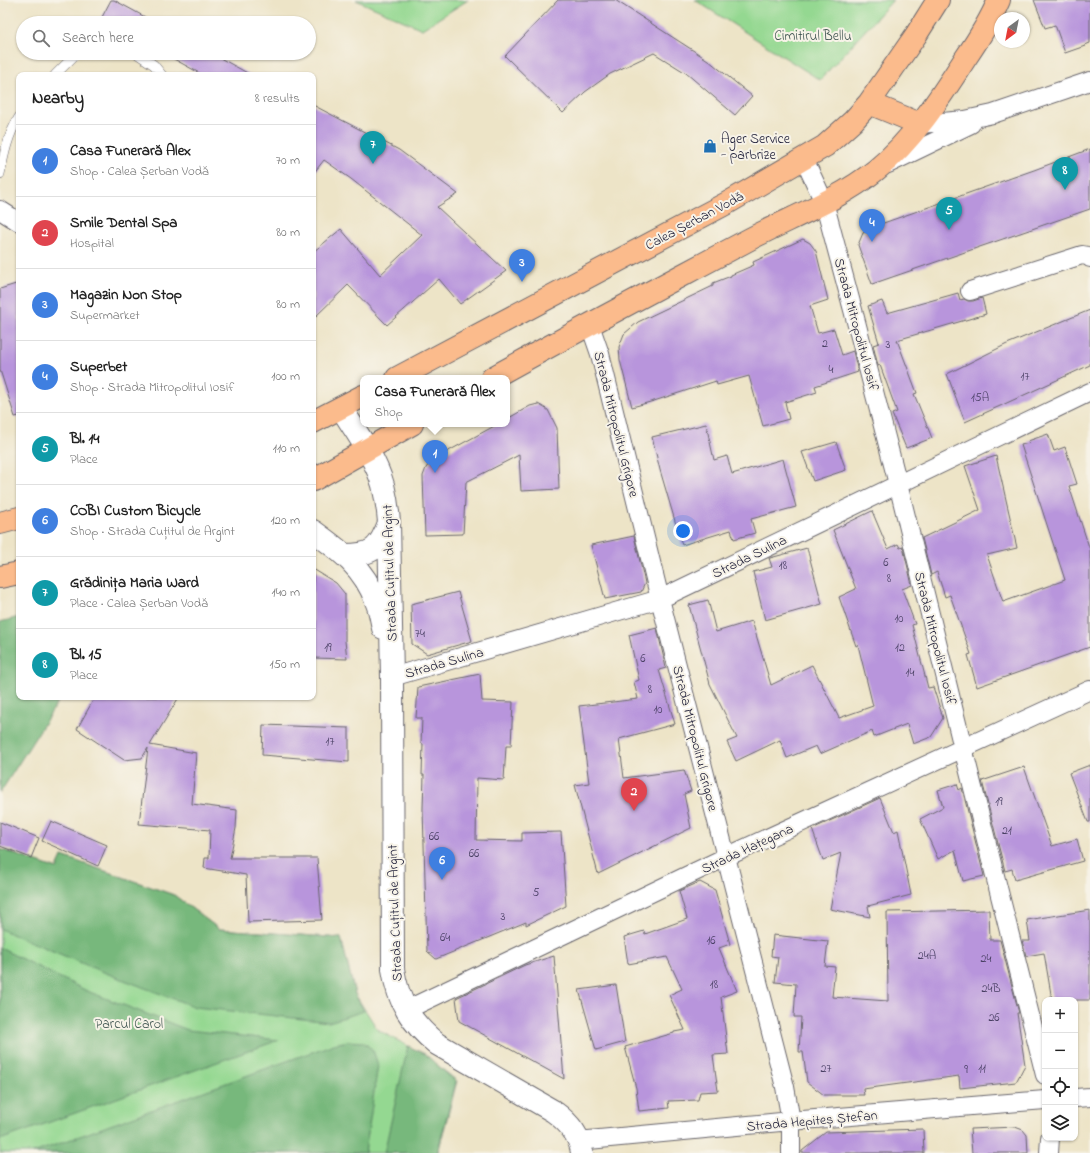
<!DOCTYPE html>
<meta charset="utf-8">
<style>
:root{--surface:#fff;--page:#f6f6f6;--text:#222;--muted:#767676;--line:#e0e0e0;--accent:#ea580c}
body{margin:0;font-family:"Indie Flower",sans-serif;background:var(--page);color:var(--text)}
.controls{position:absolute;right:12px;bottom:12px;display:grid;overflow:hidden;border-radius:8px;box-shadow:0 1px 3px #0004}
.controls button{width:36px;height:36px;display:grid;place-items:center;padding:0;border:0;border-bottom:1px solid var(--line);background:var(--surface);color:var(--text);font:20px sans-serif}
.compass{position:absolute;left:994px;top:12px;width:36px;height:36px;border-radius:50%;background:var(--surface);box-shadow:0 1px 3px #0004;rotate:212deg}
.you{position:absolute;left:683px;top:531px;width:14px;height:14px;margin:-10px;border:3px solid #fff;border-radius:50%;background:#1a73e8;box-shadow:0 0 0 6px #1a73e833}
.badge{display:grid;place-items:center;width:26px;height:26px;border-radius:50%;background:var(--accent);color:#fff;font-size:13px;font-weight:700}
.pin{position:absolute;translate:-50% -33px;filter:drop-shadow(0 1px 2px #0008)}
.pin::after{content:'';position:absolute;top:21px;width:14px;height:12px;background:inherit;clip-path:polygon(0 0,100% 0,50% 100%)}
.popup{position:absolute;left:360px;top:375px;width:150px;height:52px;box-sizing:border-box;display:grid;place-content:center;border-radius:8px;background:var(--surface);filter:drop-shadow(0 1px 3px #0005);font-size:13px;white-space:nowrap;color:var(--muted)}
.popup b{font-size:15px;color:var(--text)}
.popup::after{content:'';position:absolute;left:50%;top:100%;margin-left:-8px;border:8px solid transparent;border-top-color:var(--surface)}
.list{margin:0;padding:0;list-style:none}
h2{display:flex;justify-content:space-between;align-items:center;height:52px;margin:0;padding:0 16px;font-size:17px}
h2 small{font-size:13px;font-weight:400;color:var(--muted)}
.list li{display:grid;grid-template-columns:26px 1fr auto;gap:12px;align-items:center;box-sizing:border-box;height:72px;padding:0 16px;border-top:1px solid var(--line)}
.list b{display:block;font-size:15px;white-space:nowrap}
.list p{margin:0;font-size:13px;white-space:nowrap;color:var(--muted)}
.list em{font-size:13px;font-style:normal;color:var(--muted)}
.icon{flex:none;width:22px;height:22px;fill:none;stroke:currentColor;stroke-width:2;stroke-linecap:round;stroke-linejoin:round}
.map{position:relative;flex:none;width:1090px;height:1153px;overflow:hidden}
.search{position:absolute;background:var(--surface);box-shadow:0 1px 3px #0004;left:16px;top:16px;width:300px;height:44px;display:flex;align-items:center;gap:10px;box-sizing:border-box;padding:0 14px;border-radius:22px;color:var(--muted);font-size:15px}
.panel{position:absolute;background:var(--surface);box-shadow:0 1px 3px #0004;left:16px;top:72px;width:300px;height:628px;border-radius:8px}
.map>svg:first-child{display:block}
.green{fill:#94d891;stroke:#5b7d66}
.forest{fill:#77b87b;stroke:#4c6d5b}
.building{fill:#b895dc}
.lines{fill:none;stroke-linecap:round;stroke-linejoin:round}
.service-casing{stroke:#69666c;stroke-width:10}
.minor-casing{stroke:#69666c;stroke-width:20}
.tertiary-casing{stroke:#69666c;stroke-width:24}
.primary-casing{stroke:#69666c;stroke-width:24}
.service{stroke:#fff;stroke-width:9}
.minor{stroke:#fff;stroke-width:18}
.tertiary{stroke:#fff;stroke-width:22}
.primary{stroke:#fbbb8c;stroke-width:22}
.labels{text-anchor:middle;stroke-width:4;stroke-linejoin:round;paint-order:stroke}
.number-label{font-size:12px;fill:#483f63}
.park-label{font-size:14px;fill:#445955;stroke:#f7f3e8}
.poi-label{font-size:14px;fill:#22223b;stroke:#f7f3e8;text-anchor:start}
.street-label{font-size:14px;fill:#22223b;stroke:#f7f3e8}
</style>
<div class="map">
<svg width="1090" height="1153" viewBox="0 0 1090 1153">
<rect width="100%" height="100%" fill="#f7f3e8"/>
<filter id="ink" filterUnits="userSpaceOnUse"><feTurbulence type="fractalNoise" baseFrequency=".025" numOctaves="2"/><feDisplacementMap in="SourceGraphic" scale="8" xChannelSelector="R" yChannelSelector="G"/><feConvolveMatrix kernelMatrix="1 2 1 2 8 2 1 2 1" color-interpolation-filters="sRGB"/></filter>
<filter id="wash" filterUnits="userSpaceOnUse"><feTurbulence type="fractalNoise" baseFrequency=".012" numOctaves="4" result="noise"/><feDisplacementMap in="SourceGraphic" scale="16" xChannelSelector="R" yChannelSelector="G"/><feGaussianBlur stdDeviation="0.9" result="paint"/><feColorMatrix in="noise" values="0 0 0 0 0 0 0 0 0 0 0 0 0 0 0 0 0 1.4 0 .05"/><feComposite in="paint" operator="in"/></filter>
<g filter="url(#wash)">
<rect width="100%" height="100%" fill="#ede4c7"/>
<path class="green" d="M356,0H468L422,29Z
M695,0H893L820,80Z
M0,849L57,869L62,856L174,895L219,929L341,938L355,994L378,1030L425,1055L457,1081L438,1153H0Z"/>
<path class="forest" d="M19,617V697H61L0,793V622Z
M0,849L57,869L62,856L174,895L219,929L341,938L355,994L364,1011L329,1022L195,1007L98,970L0,929Z
M0,948L87,991L188,1030L279,1040L0,1140Z
M348,1041L363,1042L373,1050L378,1065L365,1153H33L334,1044Z
M408,1046L425,1054L456,1082L437,1153H384Z"/>
<g id="blocks">
<path class="building" d="M111,0H114L156,23H108L101,19Z
M558,0H615L708,60L752,96L735,115L686,73L654,53L610,74L585,92L563,113L505,56Z
M1034,0H1090V43L1085,45V46L1065,53L1055,25L1045,28Z
M163,53H211L251,75H203Z
M313,105L399,150L458,194L437,207L506,271L460,304L439,279L387,325L348,285L313,319V252L341,229L380,275L422,235L351,179L324,160L313,174Z
M1090,149V209L872,284L858,245L863,233L875,226L1034,170Z
M803,239L810,243L816,251L828,300L810,306L818,333L834,329L842,355L853,351L858,372L815,386L817,392L785,402L789,419L763,426L749,376L717,385L716,381L654,401L632,407L620,360L619,347L624,334L638,322L713,286V283L731,276V275L754,265L753,262Z
M19,283V416L15,417L0,370V289Z
M958,293L960,300L964,299L968,301H973L982,298L986,314L897,340L917,393L914,394L932,438L906,448L892,414L897,412L880,365L878,366L873,345L879,343L868,306L882,301L887,313Z
M1090,310V365L965,422L947,374L1007,344Z
M538,404L548,410L557,428L559,489L521,491L519,455L466,482L463,534L425,535L423,476L426,468L432,460L498,424H507V419L530,406Z
M706,424L714,460L727,456L732,474L783,459L796,507L751,519L755,533L734,539L731,530L682,545L660,470L652,437Z
M1048,434L1054,451L1065,447L1077,484L1069,486L1090,550V647L977,687L968,655L971,654L950,595L945,597L937,572L931,575L922,538L980,510L965,466L996,456L1017,548L987,555L1003,602L1065,580L1021,445L1029,443L1028,441Z
M836,442L846,470L813,481L802,452Z
M872,511L888,549L898,544L900,548L903,547L912,585L902,589L915,624L912,625L928,688L933,687L943,718L931,737L913,744L907,724L874,737L872,731L820,754L816,746L787,758L780,740L736,761L727,742L737,738L710,684L689,605L708,600L716,632L752,621L771,685L812,665L839,718L873,706L858,645L856,646L839,597L856,589L833,530Z
M634,536L645,583L641,592L605,599L591,545Z
M807,548L822,604L765,620L753,572L772,567L769,558H770Z
M313,569L336,583L345,594V641L347,659L313,658Z
M458,592L472,641L427,654L412,644L411,604Z
M657,628L666,668L659,670L675,724L619,739L624,778L684,770L691,791L684,794L691,828L598,874L575,785L589,783L579,706L638,699L634,682L639,680L629,635Z
M480,674L482,701L513,702L511,746H506L504,780L477,778L476,840L522,841V833L561,832L566,906L526,925V922L436,959L427,951L423,809L424,775H422L423,744L421,743L422,718H416L418,687Z
M95,697H179L150,745L196,753L192,804L237,810L236,828L230,858H317L322,920L248,922L246,875L204,868L205,858H209L210,830L139,824L148,748L142,758L124,760L77,729Z
M263,725L349,728V762L262,755Z
M1090,765V822H1088L1069,773Z
M1024,767L1052,846L1077,839L1083,861L1015,880L1012,869L1005,871L982,781Z
M957,784L959,790L962,788L984,876L963,881L955,850L938,859L920,819L943,807L938,790Z
M880,798L894,832L898,830L911,895L868,906L870,917L830,909L841,853L823,860L812,829Z
M51,821L107,845L98,866L42,841Z
M0,822L39,838L31,858L0,846Z
M700,882L715,890L730,944L719,948L737,991L721,997L728,1054L713,1055L718,1091L700,1092L698,1100L668,1101L669,1108L639,1111L636,1088L625,1047L674,1033V1032L685,1030L669,995L682,989L667,957L628,964L624,937L644,931L645,934L687,919L679,891Z
M989,910L990,940H1000L1019,1013H1017L1025,1065L1016,1082L960,1088L959,1076L863,1089L864,1095H824L807,1082L803,1052H799L801,1017H794L796,984L775,982L778,957L771,956L773,935L828,941L825,966L835,967L832,997L888,1001L887,912Z
M1090,910V1000H1052L1044,953L1026,956L1022,941H1030L1027,920Z
M554,956L564,1079L459,1021L456,998L525,965Z
M616,985L625,1042L596,1050L579,990Z
M1015,1127L1023,1130L1027,1135L1028,1153H972L970,1129Z
M923,1129L924,1153H802V1151L826,1132Z"/>
</g>
</g>
<g filter="url(#ink)">
<use href="#blocks" fill-opacity="0" stroke="#69666c" stroke-width="1"/>
<g class="lines">
<g class="service-casing">
<path id="service" d="M136,53L154,65L162,75
M55,75L77,53
M0,174C4,154 8,135 19,117"/>
</g>
<g class="minor-casing">
<path id="minor" d="M920,124L965,120L993,114L1090,81
M804,159L824,202L853,310L898,484L963,748L1045,1075
M888,164L971,124
M0,210L19,222
M970,291L1082,255L1088,256L1090,258
M590,325L600,354L660,599L785,1087L791,1121V1153
M392,677L660,599L1090,392
M406,1010L726,857L1090,690
M1075,1098L1090,1097
M578,1141L791,1121L1045,1100
M1049,1153L1050,1138"/>
</g>
<g class="tertiary-casing">
<path id="tertiary" d="M341,408C356,432 375,457 383,485C386,497 388,509 389,522L392,677L393,969C398,1002 411,1023 437,1044L553,1111C567,1121 580,1135 582,1153
M313,531C341,551 364,568 376,601C380,610 381,619 383,628
M345,555C373,555 379,549 389,523"/>
</g>
<g class="primary-casing">
<path id="primary" d="M869,103L920,124
M397,378L729,202L825,146L853,121L869,103L916,35L938,0
M492,378C578,330 664,285 750,239C792,217 839,200 876,170C912,141 940,98 965,59C978,40 990,21 999,0
M313,422L363,396
M313,480L412,424
M0,523L19,518
M0,577L19,573"/>
</g>
<use href="#service" class="service"/>
<use href="#minor" class="minor"/>
<use href="#tertiary" class="tertiary"/>
<use href="#primary" class="primary"/>
</g>
</g>
<defs>
<g id="shop-bare" transform="scale(1.08)"><path d="M-5-2.5h2.3a2.7 3.5 0 0 1 5.4 0H5L5.5 6h-11ZM-1.5-2.5h3a1.5 2.3 0 0 0-3 0Z" fill="#1f6fb2" stroke="#f7f3e8" stroke-width="2.5" paint-order="stroke"/></g>
</defs>
<g fill-rule="evenodd">
<use href="#shop-bare" x="710" y="146"/>
</g>
<g class="labels">
<g class="number-label">
<text x="825" y="347">2</text>
<text x="888" y="348">3</text>
<text x="831" y="373">4</text>
<text x="1025" y="380">17</text>
<text x="980" y="401">15A</text>
<text x="886" y="566">6</text>
<text x="783" y="569">18</text>
<text x="889" y="582">8</text>
<text x="899" y="622">10</text>
<text x="420" y="637">74</text>
<text x="328" y="651">19</text>
<text x="900" y="651">12</text>
<text x="643" y="662">6</text>
<text x="910" y="676">14</text>
<text x="650" y="693">8</text>
<text x="658" y="713">10</text>
<text x="330" y="745">17</text>
<text x="999" y="805">19</text>
<text x="1007" y="834">21</text>
<text x="434" y="840">66</text>
<text x="474" y="857">66</text>
<text x="536" y="896">5</text>
<text x="503" y="920">3</text>
<text x="445" y="941">64</text>
<text x="711" y="944">16</text>
<text x="927" y="959">24A</text>
<text x="986" y="962">24</text>
<text x="714" y="988">18</text>
<text x="991" y="992">24B</text>
<text x="994" y="1021">26</text>
<text x="826" y="1072">27</text>
<text x="982" y="1072">11</text>
<text x="966" y="1073">9</text>
</g>
<g class="park-label">
<text x="813" y="40">Cimitirul Bellu</text>
<text x="129" y="1028">Parcul Carol</text>
</g>
<g class="poi-label">
<text x="721" y="143">Ager Service<tspan x="721" dy="16">- parbrize</tspan></text>
</g>
<g class="street-label">
<text transform="translate(694 220) rotate(-28)" y="5">Calea Șerban Vodă</text>
<text transform="translate(857 324) rotate(75)" y="5">Strada Mitropolitul Iosif</text>
<text transform="translate(617 424) rotate(76)" y="5">Strada Mitropolitul Grigore</text>
<text transform="translate(749 556) rotate(-26)" y="5">Strada Sulina</text>
<text transform="translate(389 573) rotate(-92)" y="5">Strada Cuțitul de Argint</text>
<text transform="translate(936 638) rotate(76)" y="5">Strada Mitropolitul Iosif</text>
<text transform="translate(444 662) rotate(-16)" y="5">Strada Sulina</text>
<text transform="translate(696 738) rotate(76)" y="5">Strada Mitropolitul Grigore</text>
<text transform="translate(747 848) rotate(-25)" y="5">Strada Hațegana</text>
<text transform="translate(394 913) rotate(-92)" y="5">Strada Cuțitul de Argint</text>
<text transform="translate(812 1120) rotate(-5)" y="5">Strada Hepiteș Ștefan</text>
</g>
</g>
</svg>
<div class="controls">
<button>+</button>
<button>−</button>
<button><svg class="icon" aria-label="locate" viewBox="0 0 24 24"><circle cx="12" cy="12" r="6"/><path d="M12 2v4M12 18v4M2 12h4M18 12h4"/></svg></button>
<button><svg class="icon" aria-label="layers" viewBox="0 0 24 24"><path d="M12 4l9 5-9 5-9-5zM3 14l9 5 9-5"/></svg></button>
</div>
<svg class="compass" viewBox="-18 -18 36 36"><path d="M0-13l5 13h-10z" fill="#e53935"/><path d="M0 13l5-13h-10z" fill="#767676"/></svg>
<div class="you"></div>
<div class="pin badge" style="left:435px;top:473px;background:#3f7fe0">1</div>
<div class="popup"><b>Casa Funerară Alex</b>Shop</div>
<div class="pin badge" style="left:634px;top:811px;background:#e0444e">2</div>
<div class="pin badge" style="left:522px;top:282px;background:#3f7fe0">3</div>
<div class="pin badge" style="left:872px;top:242px;background:#3f7fe0">4</div>
<div class="pin badge" style="left:949px;top:230px;background:#0f9aa8">5</div>
<div class="pin badge" style="left:442px;top:880px;background:#3f7fe0">6</div>
<div class="pin badge" style="left:373px;top:164px;background:#0f9aa8">7</div>
<div class="pin badge" style="left:1065px;top:190px;background:#0f9aa8">8</div>
<div class="search"><svg class="icon" aria-label="search" viewBox="0 0 24 24"><circle cx="10" cy="10" r="6"/><path d="M15 15l6 6"/></svg>Search here</div>
<section class="panel">
<h2>Nearby<small>8 results</small></h2>
<ul class="list">
<li><span class="badge" style="background:#3f7fe0">1</span><div><b>Casa Funerară Alex</b><p>Shop · Calea Șerban Vodă</p></div><em>70 m</em></li>
<li><span class="badge" style="background:#e0444e">2</span><div><b>Smile Dental Spa</b><p>Hospital</p></div><em>80 m</em></li>
<li><span class="badge" style="background:#3f7fe0">3</span><div><b>Magazin Non Stop</b><p>Supermarket</p></div><em>80 m</em></li>
<li><span class="badge" style="background:#3f7fe0">4</span><div><b>Superbet</b><p>Shop · Strada Mitropolitul Iosif</p></div><em>100 m</em></li>
<li><span class="badge" style="background:#0f9aa8">5</span><div><b>Bl. 14</b><p>Place</p></div><em>110 m</em></li>
<li><span class="badge" style="background:#3f7fe0">6</span><div><b>COBI Custom Bicycle</b><p>Shop · Strada Cuțitul de Argint</p></div><em>120 m</em></li>
<li><span class="badge" style="background:#0f9aa8">7</span><div><b>Grădinița Maria Ward</b><p>Place · Calea Șerban Vodă</p></div><em>140 m</em></li>
<li><span class="badge" style="background:#0f9aa8">8</span><div><b>Bl. 15</b><p>Place</p></div><em>150 m</em></li>
</ul>
</section>
</div>
